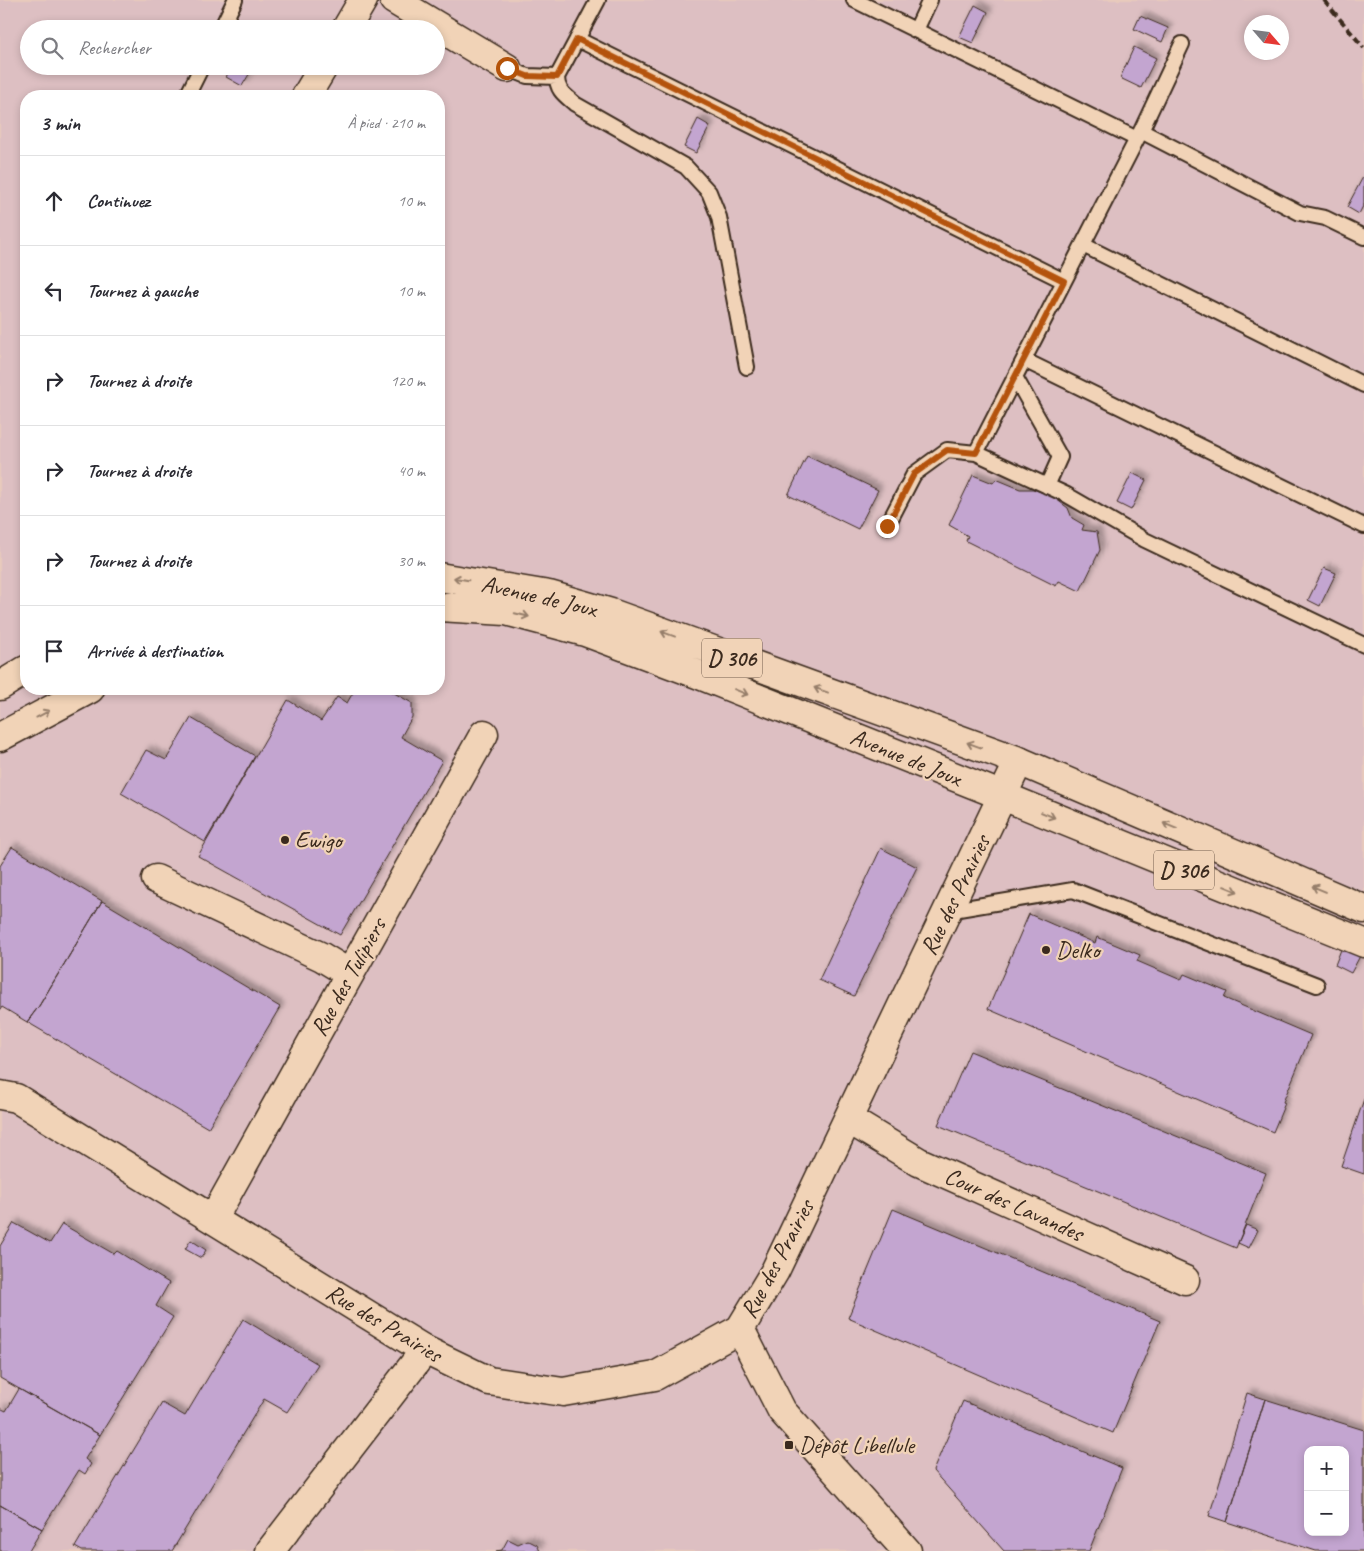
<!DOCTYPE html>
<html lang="fr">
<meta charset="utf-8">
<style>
:root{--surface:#fff;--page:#f7f7f7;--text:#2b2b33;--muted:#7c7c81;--line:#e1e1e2}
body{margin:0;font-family:Caveat,sans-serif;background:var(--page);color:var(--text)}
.controls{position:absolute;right:15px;bottom:15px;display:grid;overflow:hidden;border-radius:10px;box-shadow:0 2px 8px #0003}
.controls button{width:45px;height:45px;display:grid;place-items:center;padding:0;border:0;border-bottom:1px solid var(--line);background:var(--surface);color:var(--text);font:25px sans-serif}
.compass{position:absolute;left:1244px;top:15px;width:45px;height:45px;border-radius:50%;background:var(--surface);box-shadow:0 2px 8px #0003;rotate:118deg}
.stop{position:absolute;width:15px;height:15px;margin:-11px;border:4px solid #b45309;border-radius:50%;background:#fff}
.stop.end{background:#b45309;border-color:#fff;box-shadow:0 1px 5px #0008}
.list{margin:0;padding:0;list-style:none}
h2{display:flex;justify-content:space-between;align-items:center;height:65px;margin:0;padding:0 20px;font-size:21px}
h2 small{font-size:16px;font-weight:400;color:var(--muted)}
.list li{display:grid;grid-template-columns:32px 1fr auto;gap:15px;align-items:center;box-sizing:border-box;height:90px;padding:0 20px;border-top:1px solid var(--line)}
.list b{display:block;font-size:19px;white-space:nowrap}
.list em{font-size:16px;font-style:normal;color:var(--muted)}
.icon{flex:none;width:28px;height:28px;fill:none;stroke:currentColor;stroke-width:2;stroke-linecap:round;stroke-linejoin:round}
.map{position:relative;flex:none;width:1364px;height:1551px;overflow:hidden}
.search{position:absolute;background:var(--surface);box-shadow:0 2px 8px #0003;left:20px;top:20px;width:425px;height:55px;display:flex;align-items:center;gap:12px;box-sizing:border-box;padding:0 18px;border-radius:28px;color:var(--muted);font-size:19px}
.panel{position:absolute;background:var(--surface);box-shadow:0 2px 8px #0003;left:20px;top:90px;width:425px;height:605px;border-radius:20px}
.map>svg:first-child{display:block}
.built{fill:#ddbfc2;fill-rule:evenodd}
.building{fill:#c3a5d0;stroke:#3b2a1e;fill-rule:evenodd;filter:url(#shadow)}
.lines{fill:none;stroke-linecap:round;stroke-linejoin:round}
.lane-casing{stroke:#3b2a1e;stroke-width:18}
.street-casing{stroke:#3b2a1e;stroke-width:31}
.primary-casing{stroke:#3b2a1e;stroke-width:31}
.lane{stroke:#f1d3b7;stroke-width:14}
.street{stroke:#f1d3b7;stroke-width:28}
.primary{stroke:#f1d3b7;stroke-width:28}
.rail{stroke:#3b2a1e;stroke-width:4;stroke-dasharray:8 4;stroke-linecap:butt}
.oneway{stroke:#967e6a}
.route{stroke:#b45309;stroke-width:6}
.poi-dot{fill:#3b2a1e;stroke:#f1d3b7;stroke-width:2}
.labels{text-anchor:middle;stroke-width:4.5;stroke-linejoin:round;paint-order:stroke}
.shield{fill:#f1d3b7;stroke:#725d4c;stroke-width:1}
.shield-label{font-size:22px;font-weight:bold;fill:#3b2a1e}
.street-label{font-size:24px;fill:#3b2a1e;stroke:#f1d3b7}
.poi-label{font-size:24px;fill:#3b2a1e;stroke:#f1d3b7;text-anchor:start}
</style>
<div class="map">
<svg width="1364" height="1551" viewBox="0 0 1364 1551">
<defs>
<filter id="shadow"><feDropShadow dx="4.5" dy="-4.5" stdDeviation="2.5" flood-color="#0004"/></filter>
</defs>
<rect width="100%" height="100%" fill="#e8cabc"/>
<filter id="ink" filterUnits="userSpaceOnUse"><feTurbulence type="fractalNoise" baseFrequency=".02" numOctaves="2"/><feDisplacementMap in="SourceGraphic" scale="10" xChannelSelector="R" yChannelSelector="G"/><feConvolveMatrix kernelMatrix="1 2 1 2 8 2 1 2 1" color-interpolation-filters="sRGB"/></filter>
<g filter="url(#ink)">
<path class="built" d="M0,0H1364V1551H0ZM1252,22H1282V52H1252ZM29,29H436V66H29ZM26,96H439V689H26ZM1308,1450H1345V1532H1308Z"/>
<path class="building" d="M975,5L988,12L973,43L959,37Z
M1140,16L1168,28L1162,42L1134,29Z
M1134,47L1156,58L1141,88L1120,78Z
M232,66H254L242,86L226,77Z
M698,119L710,126L696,153L684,147Z
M1363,177L1364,178V204L1359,214L1347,207Z
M807,456L878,490L858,529L788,495Z
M1132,473L1146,480L1131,510L1117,503Z
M973,475L993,483L996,479L1020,489H1033L1052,496L1068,508L1072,518L1084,525L1082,530L1097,532L1100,550L1080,591L1059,581L1056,586L966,541L968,536L949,525Z
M1324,568L1336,573L1320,606L1308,600Z
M355,689H387L412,703V717L401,737L442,761L340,935L198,856L288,700L321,721L337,697L347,703Z
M191,718L255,756L205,842L121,793L146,750L166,760Z
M12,847L102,901L39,1006L27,1022L2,1007L0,1010V866Z
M881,848L917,867L854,996L819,980Z
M102,901L280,1007L208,1128L27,1022L39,1006Z
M1029,914L1095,943L1097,937L1140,955L1137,961L1181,980L1184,974L1227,992L1224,998L1311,1035L1283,1102L1285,1103L1273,1132L988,1009Z
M1342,947L1360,956L1351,973L1335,965Z
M970,1051L1266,1173L1236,1248L938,1125Z
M1364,1099V1174L1341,1166Z
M893,1209L1160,1321L1113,1433L848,1318Z
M14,1223L50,1243L62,1224L114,1254L117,1251L169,1283L156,1306L173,1317L100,1435L0,1378V1246Z
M1246,1225L1258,1230L1249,1248L1238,1243Z
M191,1240L206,1250L201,1258L185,1249Z
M243,1319L318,1364L287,1412L264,1399L172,1551H82L75,1547L162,1403L185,1416Z
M19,1389L100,1435L85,1459L91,1464L85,1474L79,1470L42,1529L0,1505V1408L6,1411Z
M1247,1393L1265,1399L1227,1522L1209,1516Z
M1265,1399L1364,1430V1551H1316L1227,1522ZM1308,1450H1345V1532H1308Z
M963,1401L1122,1468L1089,1551H1004L933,1471Z
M0,1505L42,1529L29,1551H0Z
M508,1539L518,1544L527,1540L537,1545L540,1551H496L502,1550Z"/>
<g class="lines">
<g class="lane-casing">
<path id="lane" d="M598,0L557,77C557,91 565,95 575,104L686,167L709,192L719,217L747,367
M854,0L1137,139
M221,29L235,0
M916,30L930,0
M577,39L1064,281
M507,68L527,76L557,77
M187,96L202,66
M1141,131L1300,213L1325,218L1364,237
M1083,245L1364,385
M1024,360L1364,526
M1015,377L1060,457L1047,486
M976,453L1141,131L1182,44
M887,526L914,474L947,450L976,453L1067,495L1145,540L1364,645
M947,911L1073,890L1317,985"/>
</g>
<g class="street-casing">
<path id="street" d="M394,0L507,68
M346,29L363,0
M306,96L324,66
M156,879L322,957L350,974
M0,1095L16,1098L425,1350L489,1381L563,1392L655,1376L740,1329L775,1271L1019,761
M848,1119L919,1162L1185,1280
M213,1219L484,734
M740,1329L782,1411L907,1551
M270,1551L425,1350"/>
</g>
<g class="primary-casing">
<path id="primary" d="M439,577L549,595L611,613L1019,761L1364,909
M439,607L506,611L585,632L697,674L1003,796L1364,943
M0,686L26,670
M0,737L90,689"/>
</g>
<use href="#lane" class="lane"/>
<use href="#street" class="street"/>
<use href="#primary" class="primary"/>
<path class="rail" d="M1324,0L1364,48"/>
</g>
<defs><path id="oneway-shaft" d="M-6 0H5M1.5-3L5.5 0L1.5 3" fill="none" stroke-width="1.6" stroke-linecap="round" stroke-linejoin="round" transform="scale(1.25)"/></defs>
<g class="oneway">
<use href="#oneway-shaft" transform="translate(461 579) rotate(-171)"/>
<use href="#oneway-shaft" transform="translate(522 615) rotate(14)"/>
<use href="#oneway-shaft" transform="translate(668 634) rotate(-160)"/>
<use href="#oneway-shaft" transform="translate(821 690) rotate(-160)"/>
<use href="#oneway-shaft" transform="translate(741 692) rotate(22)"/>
<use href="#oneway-shaft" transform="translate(43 714) rotate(-28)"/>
<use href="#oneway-shaft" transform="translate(974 745) rotate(-160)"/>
<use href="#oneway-shaft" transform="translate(1048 815) rotate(22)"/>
<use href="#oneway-shaft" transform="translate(1170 826) rotate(-157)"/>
<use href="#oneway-shaft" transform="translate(1231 889) rotate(22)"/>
<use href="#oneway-shaft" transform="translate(1319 889) rotate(-157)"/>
</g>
</g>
<g class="lines" filter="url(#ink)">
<path class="route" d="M507,68L527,76L557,77L577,39L1064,281L976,453L947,450L914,474L887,526"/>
</g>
<g class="poi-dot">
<circle cx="285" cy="840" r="5"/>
<circle cx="1046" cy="950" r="5"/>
<rect x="784" y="1440" width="10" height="10" rx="2.5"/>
</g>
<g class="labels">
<g class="shield">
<rect x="702" y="638.5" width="60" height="39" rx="4"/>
<rect x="1154" y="850.5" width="60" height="39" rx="4"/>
</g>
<g class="shield-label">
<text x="732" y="666">D 306</text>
<text x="1184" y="878">D 306</text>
</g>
<g class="street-label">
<text transform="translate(539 596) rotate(13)" y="8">Avenue de Joux</text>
<text transform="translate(906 757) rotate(22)" y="8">Avenue de Joux</text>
<text transform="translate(955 895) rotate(-64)" y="8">Rue des Prairies</text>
<text transform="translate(348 977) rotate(-61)" y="8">Rue des Tulipiers</text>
<text transform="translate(1014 1204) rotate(24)" y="8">Cour des Lavandes</text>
<text transform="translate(777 1259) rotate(-62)" y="8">Rue des Prairies</text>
<text transform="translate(384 1323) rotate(31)" y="8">Rue des Prairies</text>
</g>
<g class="poi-label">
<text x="295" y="848">Ewigo</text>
<text x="1056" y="958">Delko</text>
<text x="799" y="1453">Dépôt Libellule</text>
</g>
</g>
</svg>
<div class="controls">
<button>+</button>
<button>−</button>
</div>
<svg class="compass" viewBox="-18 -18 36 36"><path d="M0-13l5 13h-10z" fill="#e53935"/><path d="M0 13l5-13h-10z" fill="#7c7c81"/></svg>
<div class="stop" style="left:507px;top:68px"></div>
<div class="stop end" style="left:887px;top:526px"></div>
<div class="search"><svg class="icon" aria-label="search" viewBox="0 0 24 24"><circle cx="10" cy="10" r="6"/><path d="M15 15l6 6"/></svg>Rechercher</div>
<section class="panel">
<h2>3 min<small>À pied · 210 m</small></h2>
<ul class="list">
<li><svg class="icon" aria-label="ahead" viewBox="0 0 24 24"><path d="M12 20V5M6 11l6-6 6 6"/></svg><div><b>Continuez</b></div><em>10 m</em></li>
<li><svg class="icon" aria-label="left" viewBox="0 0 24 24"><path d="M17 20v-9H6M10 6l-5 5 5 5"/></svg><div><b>Tournez à gauche</b></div><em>10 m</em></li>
<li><svg class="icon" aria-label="right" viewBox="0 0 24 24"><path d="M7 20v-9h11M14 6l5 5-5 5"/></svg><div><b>Tournez à droite</b></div><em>120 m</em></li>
<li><svg class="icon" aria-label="right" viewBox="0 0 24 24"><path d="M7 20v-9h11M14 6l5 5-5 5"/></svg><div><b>Tournez à droite</b></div><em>40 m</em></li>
<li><svg class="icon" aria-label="right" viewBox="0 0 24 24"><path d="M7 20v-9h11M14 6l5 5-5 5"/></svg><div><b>Tournez à droite</b></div><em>30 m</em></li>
<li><svg class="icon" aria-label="arrive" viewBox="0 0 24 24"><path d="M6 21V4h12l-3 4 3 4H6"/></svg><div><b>Arrivée à destination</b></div></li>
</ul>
</section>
</div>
